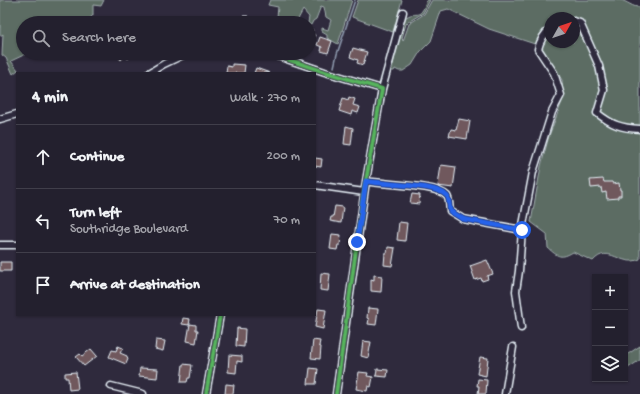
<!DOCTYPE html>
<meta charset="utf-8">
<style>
:root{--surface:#23202e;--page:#2b2836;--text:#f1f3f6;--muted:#a3a3aa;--line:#403e4a}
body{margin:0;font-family:"Gochi Hand",sans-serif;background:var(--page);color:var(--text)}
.controls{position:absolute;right:12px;bottom:12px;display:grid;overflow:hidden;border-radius:0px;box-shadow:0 1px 3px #0004}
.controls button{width:36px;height:36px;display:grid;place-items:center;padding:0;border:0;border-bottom:1px solid var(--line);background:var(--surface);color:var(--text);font:20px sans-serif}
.compass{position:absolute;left:544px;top:12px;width:36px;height:36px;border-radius:50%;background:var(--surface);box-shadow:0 1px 3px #0004;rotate:50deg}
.stop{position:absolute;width:12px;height:12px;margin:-9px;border:3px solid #2563eb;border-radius:50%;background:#fff}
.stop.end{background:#2563eb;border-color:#fff;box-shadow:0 1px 4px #0008}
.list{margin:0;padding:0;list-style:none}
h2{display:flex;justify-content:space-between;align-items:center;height:52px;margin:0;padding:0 16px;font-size:17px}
h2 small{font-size:13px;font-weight:400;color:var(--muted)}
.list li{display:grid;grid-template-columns:26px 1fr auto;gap:12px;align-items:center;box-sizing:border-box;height:64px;padding:0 16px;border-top:1px solid var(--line)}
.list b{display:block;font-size:15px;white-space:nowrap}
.list p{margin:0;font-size:13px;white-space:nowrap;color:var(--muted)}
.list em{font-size:13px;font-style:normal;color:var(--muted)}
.icon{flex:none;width:22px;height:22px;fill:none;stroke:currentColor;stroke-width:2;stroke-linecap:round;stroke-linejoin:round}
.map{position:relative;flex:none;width:640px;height:394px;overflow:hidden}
.search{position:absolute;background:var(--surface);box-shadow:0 1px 3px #0004;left:16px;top:16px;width:300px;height:44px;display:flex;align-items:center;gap:10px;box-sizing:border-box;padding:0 14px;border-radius:22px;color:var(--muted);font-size:15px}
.panel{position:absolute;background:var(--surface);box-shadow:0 1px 3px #0004;left:16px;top:72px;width:300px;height:244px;border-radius:0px}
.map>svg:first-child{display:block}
.green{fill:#5b6c64;stroke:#a2aeae;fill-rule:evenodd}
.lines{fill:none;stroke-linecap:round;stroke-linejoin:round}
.stream{stroke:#909cb0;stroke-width:1.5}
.building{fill:#6f595d;stroke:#e8f1f8}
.minor-casing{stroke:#e8f1f8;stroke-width:9}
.minor{stroke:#2f2a3d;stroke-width:6}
.cycleway-casing{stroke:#2f2a3d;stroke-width:6}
.cycleway{stroke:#56b35d;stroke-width:4}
.route{stroke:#2563eb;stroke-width:5}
</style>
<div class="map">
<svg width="640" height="394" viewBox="0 0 640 394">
<rect width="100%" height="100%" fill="#2f2a3d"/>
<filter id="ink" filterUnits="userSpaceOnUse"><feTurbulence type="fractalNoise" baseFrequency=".025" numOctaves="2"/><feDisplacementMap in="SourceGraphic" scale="8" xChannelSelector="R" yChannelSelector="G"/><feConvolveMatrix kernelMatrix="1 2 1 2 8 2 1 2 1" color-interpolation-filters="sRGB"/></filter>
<g filter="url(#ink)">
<path class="green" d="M0,0H104L101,6L93,5V15L86,23H23V53H28L11,61L18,70L13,74L6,58L2,55L3,34L0,36Z
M270,0H352L338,44L327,38V35L322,32V28L328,30L331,20L326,17L324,7L321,6L316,19L313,21L311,25L308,23L309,17L303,10L296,23H286V22L277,17L278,7L268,5Z
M358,0H402L393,32L352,17Z
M427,0H430L423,13L408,22L406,24L402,38L403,41L409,24L424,14L432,0H620C627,1 633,8 640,7V259C621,268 609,243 593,261L573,252C561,259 558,257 548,248L547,234L531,222L541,166L549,136L563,99L562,80L541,46L489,29L448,9L441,11L431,41L420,52L412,65L403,71H399L395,69L394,71H391L405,18C416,9 419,23 427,0ZM550,18H574V42H550Z
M640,346V360L625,370V356Z"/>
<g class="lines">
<path class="stream" d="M334,67L337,54L355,0"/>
</g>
<path class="building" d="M243,16H248L247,20L258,21V23H242Z
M234,17V23H216L215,18Z
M197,18V21L208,18L209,23H192L191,19Z
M309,28L313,30L312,33L315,35L310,45L309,44Z
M320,37L332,41L328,53L321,51L322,47L317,45Z
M353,48L367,52L363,65L357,63L358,60L350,57Z
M119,53H134L128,59L125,56L121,60L116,55Z
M232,64L245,65L244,73H226L227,66L232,67Z
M256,68L270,73H254Z
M349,97L355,99L353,105L360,107L358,113L352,111L351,115L339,111L343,98L348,100Z
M459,119L470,121L467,139L449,136L451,129L456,130Z
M346,126L353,128L351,145L344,144Z
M315,158L322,159L321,167L315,166Z
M441,165L456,167L453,188L438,186Z
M603,179L604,182H612L613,184L619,183L620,190H621V196H618V198L607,199L606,192L602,193L601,187L591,188L590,180Z
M412,194L420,195L419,204L410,203Z
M335,206L343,207L341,223L330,221L331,217H333Z
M399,222L407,223L405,241L397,240Z
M332,234L341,235L340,245H338L337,250L330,249Z
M388,247L395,248L392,266L384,265L385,253H387Z
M487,260L493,274L487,276L488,279L482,281L481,278L475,280L470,266Z
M0,262H11V271H0Z
M321,273L330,274L328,291L320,290Z
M374,275L382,276L381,292L371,291V279L374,280Z
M368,308L378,309L376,325L368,324L369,319L367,318Z
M318,309L326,310L323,329L315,327Z
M183,318L190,319L189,325L182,324Z
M190,324L196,325V330H198L196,343L187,341Z
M237,328L245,329L244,347L236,346Z
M156,340L165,341L163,351L155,349Z
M313,340L320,341L319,346L321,347L320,359L311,358Z
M363,341L371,342L368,358L361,356Z
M118,346L123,348L120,353L127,356V358L128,359L126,364L109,357L112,350L116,351Z
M91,349L97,356L84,366L76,357L80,354L82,356Z
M229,355L242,356V362L237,361L236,373L228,372Z
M480,357L488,358L486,376L477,374Z
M183,364L192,365L190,378H188L187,382H181Z
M140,368L158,369L157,378L139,376Z
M310,368L318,369L316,384H308Z
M377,369L388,370L387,377L376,376Z
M76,372L78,389L69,390L68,378H65V373Z
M359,372L368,373L367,376L373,377L371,387L368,386L367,391L356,389Z
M478,379L487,380L486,394H478L479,386H477Z
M226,384L234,385L233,394H225Z"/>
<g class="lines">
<g class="minor-casing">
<path id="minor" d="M574,21L580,23L599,66L604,90L597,113C612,125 621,128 640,129
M269,53L325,72L382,89
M149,73L164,64L187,53
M0,119L17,114
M366,181C384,185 437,184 447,196C450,200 449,207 450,211L463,219L522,230L519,271L516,291L521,328
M315,185L364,192
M522,230L533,172L552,112L561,95L554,73L538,49C540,41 544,34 550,29
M0,245H17
M111,386L143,394
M206,394L220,315
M336,394L366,181L382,89L403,12
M505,394L513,347"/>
</g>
<use href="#minor" class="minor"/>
<g class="cycleway-casing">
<path id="cycleway" d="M269,53L325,72L382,89L364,192L336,394
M206,394L220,315"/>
</g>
<use href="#cycleway" class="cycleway"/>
</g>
</g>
<g class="lines" filter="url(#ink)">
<path class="route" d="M357,242L366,181C384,185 437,184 447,196C450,200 449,207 450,211L463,219L522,230"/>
</g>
</svg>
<div class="controls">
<button>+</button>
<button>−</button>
<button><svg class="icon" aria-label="layers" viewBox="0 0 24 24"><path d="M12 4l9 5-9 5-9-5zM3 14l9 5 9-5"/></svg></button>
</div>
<svg class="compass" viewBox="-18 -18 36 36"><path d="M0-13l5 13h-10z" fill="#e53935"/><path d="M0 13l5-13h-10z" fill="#a3a3aa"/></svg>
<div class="stop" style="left:522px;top:230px"></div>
<div class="stop end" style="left:357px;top:242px"></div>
<div class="search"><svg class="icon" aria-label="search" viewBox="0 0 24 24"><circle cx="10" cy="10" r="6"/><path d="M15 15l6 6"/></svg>Search here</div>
<section class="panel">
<h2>4 min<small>Walk · 270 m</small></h2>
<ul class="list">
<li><svg class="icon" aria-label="ahead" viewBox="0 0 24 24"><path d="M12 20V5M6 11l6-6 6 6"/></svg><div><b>Continue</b></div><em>200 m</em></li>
<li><svg class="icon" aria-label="left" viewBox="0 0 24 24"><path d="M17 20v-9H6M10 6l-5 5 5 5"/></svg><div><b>Turn left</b><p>Southridge Boulevard</p></div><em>70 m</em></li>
<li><svg class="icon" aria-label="arrive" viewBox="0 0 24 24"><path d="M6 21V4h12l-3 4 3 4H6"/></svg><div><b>Arrive at destination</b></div></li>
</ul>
</section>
</div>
